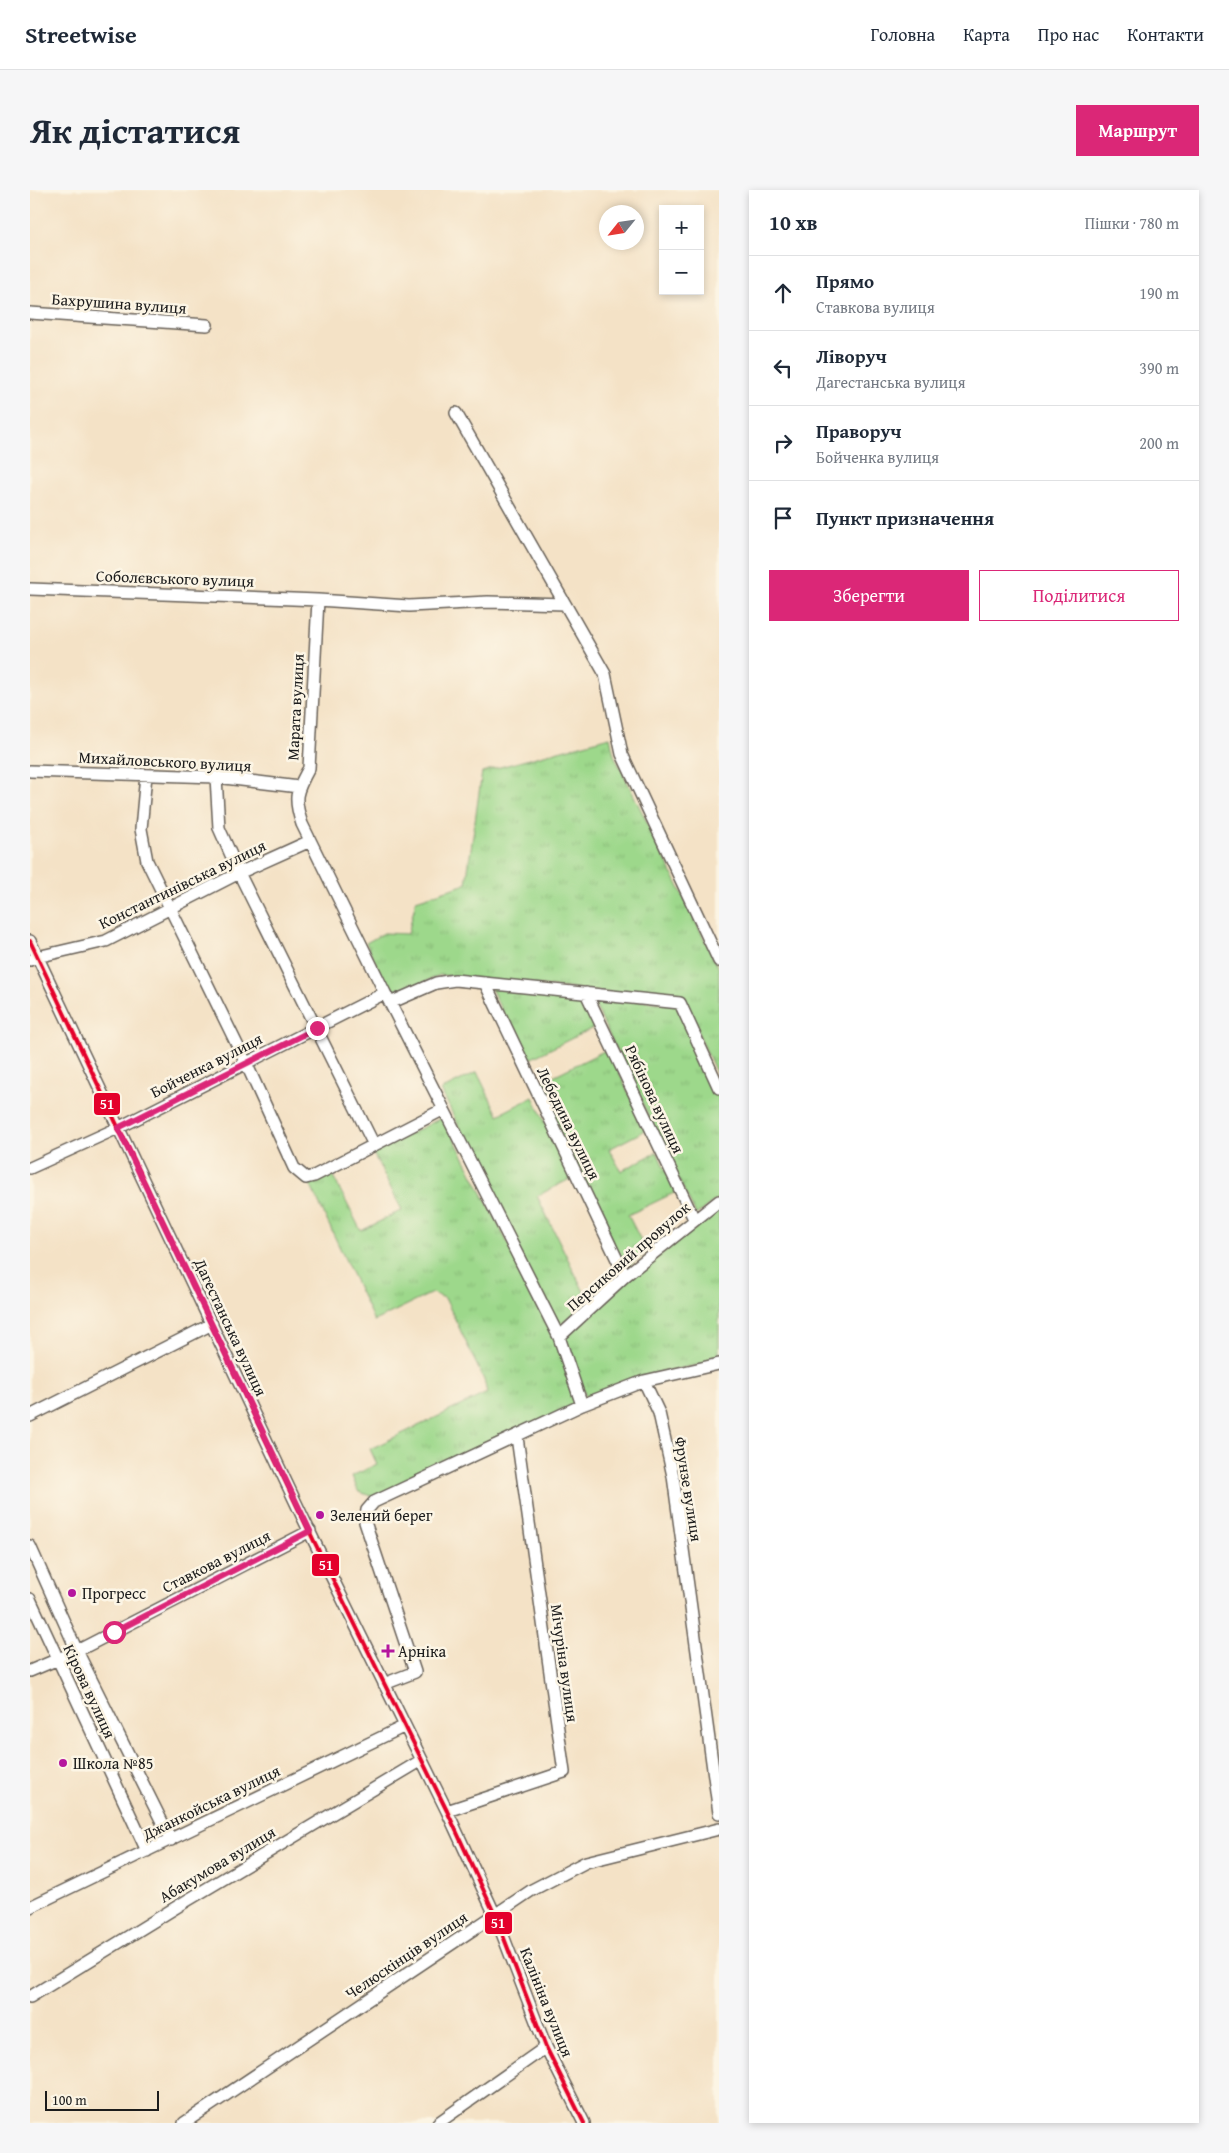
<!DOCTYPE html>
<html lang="uk">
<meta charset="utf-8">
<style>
:root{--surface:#fff;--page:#f6f6f7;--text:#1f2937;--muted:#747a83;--line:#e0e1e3;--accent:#db2777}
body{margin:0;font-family:"Gentium Book Plus",serif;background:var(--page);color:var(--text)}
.controls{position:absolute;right:15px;top:15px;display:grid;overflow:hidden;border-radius:0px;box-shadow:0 2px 8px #0003}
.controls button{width:45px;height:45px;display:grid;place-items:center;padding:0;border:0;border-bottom:1px solid var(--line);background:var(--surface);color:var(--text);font:25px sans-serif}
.compass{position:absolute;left:569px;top:15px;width:45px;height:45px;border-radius:50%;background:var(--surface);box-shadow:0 2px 8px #0003;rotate:240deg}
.scale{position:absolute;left:15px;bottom:12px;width:114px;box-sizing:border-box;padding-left:5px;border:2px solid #1c1c1c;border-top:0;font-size:14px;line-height:18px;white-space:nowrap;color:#1c1c1c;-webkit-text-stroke:4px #fcf5e5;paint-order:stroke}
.stop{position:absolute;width:15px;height:15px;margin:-11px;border:4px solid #db2777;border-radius:50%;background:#fff}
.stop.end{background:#db2777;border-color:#fff;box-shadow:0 1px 5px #0008}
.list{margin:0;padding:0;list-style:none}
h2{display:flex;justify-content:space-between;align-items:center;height:65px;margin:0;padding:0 20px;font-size:21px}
h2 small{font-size:16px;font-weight:400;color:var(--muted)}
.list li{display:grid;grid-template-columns:32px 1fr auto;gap:15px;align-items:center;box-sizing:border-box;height:75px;padding:0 20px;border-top:1px solid var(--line)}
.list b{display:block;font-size:19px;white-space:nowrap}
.list p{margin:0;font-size:16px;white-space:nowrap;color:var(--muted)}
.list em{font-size:16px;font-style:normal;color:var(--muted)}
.actions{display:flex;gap:10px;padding:15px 20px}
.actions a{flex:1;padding:11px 0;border:1px solid var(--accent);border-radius:0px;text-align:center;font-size:18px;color:var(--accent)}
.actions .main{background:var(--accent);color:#fff}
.icon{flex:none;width:28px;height:28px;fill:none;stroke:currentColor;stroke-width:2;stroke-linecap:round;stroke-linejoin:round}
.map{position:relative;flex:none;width:689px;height:1933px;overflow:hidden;border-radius:0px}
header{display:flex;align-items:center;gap:30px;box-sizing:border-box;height:70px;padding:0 25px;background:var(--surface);border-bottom:1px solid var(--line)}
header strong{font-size:24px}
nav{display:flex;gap:28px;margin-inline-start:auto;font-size:18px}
.intro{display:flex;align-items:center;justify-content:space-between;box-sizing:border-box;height:120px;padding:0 30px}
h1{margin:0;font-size:35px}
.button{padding:12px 22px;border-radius:0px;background:var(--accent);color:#fff;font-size:18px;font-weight:700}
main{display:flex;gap:30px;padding:0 30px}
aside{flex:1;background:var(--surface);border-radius:0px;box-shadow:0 2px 8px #0003}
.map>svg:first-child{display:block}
.grass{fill:url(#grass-tufts);stroke:#5c7a54}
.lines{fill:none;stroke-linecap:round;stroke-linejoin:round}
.minor-casing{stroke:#686158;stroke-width:14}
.minor{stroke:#fff;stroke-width:11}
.bus-1-casing{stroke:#fcf5e5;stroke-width:8}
.bus-1{stroke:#e4002b;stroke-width:4}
.route{stroke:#db2777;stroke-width:6}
.poi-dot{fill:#b5179e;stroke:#fcf5e5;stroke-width:2}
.labels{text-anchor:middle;stroke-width:5;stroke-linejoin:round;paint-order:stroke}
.street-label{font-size:16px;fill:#1c1c1c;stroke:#fcf5e5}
.poi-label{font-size:16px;fill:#1c1c1c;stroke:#fcf5e5;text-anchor:start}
.line-badge{stroke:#fcf5e5;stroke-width:2}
.badge-label{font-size:14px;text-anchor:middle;font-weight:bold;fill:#fff}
</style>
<header>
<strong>Streetwise</strong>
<nav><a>Головна</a><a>Карта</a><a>Про нас</a><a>Контакти</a></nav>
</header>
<div class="intro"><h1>Як дістатися</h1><a class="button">Маршрут</a></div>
<main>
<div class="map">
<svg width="689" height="1933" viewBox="0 0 689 1933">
<defs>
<pattern id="grass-tufts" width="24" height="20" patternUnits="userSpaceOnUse" patternTransform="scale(1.25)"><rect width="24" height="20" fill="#9dd88b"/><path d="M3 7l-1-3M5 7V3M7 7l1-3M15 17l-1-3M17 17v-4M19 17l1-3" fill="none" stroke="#87b977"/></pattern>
</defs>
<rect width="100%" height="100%" fill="#fcf5e5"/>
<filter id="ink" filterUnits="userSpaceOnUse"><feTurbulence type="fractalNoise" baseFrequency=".02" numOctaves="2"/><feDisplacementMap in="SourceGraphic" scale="10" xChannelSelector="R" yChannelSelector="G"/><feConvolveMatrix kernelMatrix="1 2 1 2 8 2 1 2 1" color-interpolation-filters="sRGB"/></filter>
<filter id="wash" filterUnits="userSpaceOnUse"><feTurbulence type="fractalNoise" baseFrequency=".0096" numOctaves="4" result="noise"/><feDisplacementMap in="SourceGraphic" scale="20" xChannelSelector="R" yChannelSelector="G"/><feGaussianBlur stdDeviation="1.12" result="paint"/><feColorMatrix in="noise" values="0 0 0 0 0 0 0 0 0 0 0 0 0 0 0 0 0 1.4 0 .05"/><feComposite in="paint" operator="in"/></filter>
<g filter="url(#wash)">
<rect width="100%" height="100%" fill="#f4e2c6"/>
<path class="grass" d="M580,547L584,565L689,779V889L653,810L410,785L362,806L336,753L354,743L378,744L386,710L436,694L452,582Z
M460,796L552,804L567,836L500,869L494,868Z
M560,805L647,815L689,907V1007L666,1025Z
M578,859L616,940L579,959L591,981L627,962L646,1002L598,1025L617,1062L595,1079L508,897L511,892Z
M447,882L468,925L503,907L542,988L507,1006L559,1112L530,1135L524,1133L411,900Z
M413,927L525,1145L549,1213L345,1308L328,1301L322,1286L347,1274L340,1259L457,1203L454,1190L415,1108L402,1103L344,1131L279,992L299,982L302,984L331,1041L372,1020L343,963Z
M689,1019V1171L614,1185L556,1207L534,1149L598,1090Z"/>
</g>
<g filter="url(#ink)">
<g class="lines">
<g class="minor-casing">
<path id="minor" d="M0,123L177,135
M426,223L575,484L592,564L689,771
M0,399L288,410L379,416L458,412L535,414
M288,410L279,578C266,602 263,607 272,634L355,803
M0,581L186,587L269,597
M116,585L111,639L117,671L216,873L264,978L276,988L284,986L414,919
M186,587L189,638L209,683L344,955
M0,751L283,1349L417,1621L465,1725L516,1857L554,1933
M0,770L7,767L76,751L209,683L280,651
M455,793L595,1086
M556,803L664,1029
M360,813L406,793L425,790L650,813L689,898
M0,978L88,938L355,803L529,1147L552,1215
M529,1147L595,1086L689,1011
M614,1191L629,1223L643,1286L689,1623
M0,1226L182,1134
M0,1356L47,1461L141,1650
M0,1409L117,1661
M0,1481L47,1461L280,1341
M354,1494L385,1482L335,1332L337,1320L344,1312L552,1215L614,1191L689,1174
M417,1621L534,1582L487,1247
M0,1717L375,1536
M0,1807L158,1710L392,1570
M154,1933L502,1700L556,1672L689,1639
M408,1933L516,1857"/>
</g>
<use href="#minor" class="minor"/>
<g class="bus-1-casing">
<path id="bus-1" d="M0,751L283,1349L417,1621L465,1725L516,1857L554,1933"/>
</g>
<use href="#bus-1" class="bus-1"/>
</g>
</g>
<g class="lines" filter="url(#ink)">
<path class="route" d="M84,1442L280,1341L88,938L287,838"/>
</g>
<g class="poi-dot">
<circle cx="290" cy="1325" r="5"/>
<circle cx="42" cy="1403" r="5"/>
<path d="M355.5 1453.5h5v5h5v5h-5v5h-5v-5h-5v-5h5z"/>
<circle cx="33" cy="1573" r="5"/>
</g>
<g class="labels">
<g class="street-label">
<text transform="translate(89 113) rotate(4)" y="6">Бахрушина вулиця</text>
<text transform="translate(145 388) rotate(2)" y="6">Соболєвського вулиця</text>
<text transform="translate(265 517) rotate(-87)" y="6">Марата вулиця</text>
<text transform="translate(135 571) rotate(3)" y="6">Михайловського вулиця</text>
<text transform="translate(152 694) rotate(-26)" y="6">Константинівська вулиця</text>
<text transform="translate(176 875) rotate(-27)" y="6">Бойченка вулиця</text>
<text transform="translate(625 909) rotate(65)" y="6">Рябінова вулиця</text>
<text transform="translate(539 933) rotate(64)" y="6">Лебедина вулиця</text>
<text transform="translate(598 1066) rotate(-41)" y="6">Персиковий провулок</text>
<text transform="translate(201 1137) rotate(65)" y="6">Дагестанська вулиця</text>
<text transform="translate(659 1299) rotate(81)" y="6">Фрунзе вулиця</text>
<text transform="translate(186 1371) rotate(-27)" y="6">Ставкова вулиця</text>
<text transform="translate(535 1473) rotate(82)" y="6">Мічуріна вулиця</text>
<text transform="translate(60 1501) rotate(65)" y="6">Кірова вулиця</text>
<text transform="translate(181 1612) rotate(-26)" y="6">Джанкойська вулиця</text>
<text transform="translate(187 1674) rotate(-31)" y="6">Абакумова вулиця</text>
<text transform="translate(376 1765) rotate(-34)" y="6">Челюскінців вулиця</text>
<text transform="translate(517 1812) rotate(68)" y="6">Калініна вулиця</text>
</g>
<g class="poi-label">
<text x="300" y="1331">Зелений берег</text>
<text x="52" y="1409">Прогресс</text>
<text x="368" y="1467">Арніка</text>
<text x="43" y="1579">Школа №85</text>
</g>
</g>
<g class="line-badge">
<rect x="63" y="902" width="28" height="24" rx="5" fill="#e4002b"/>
<rect x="281" y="1363" width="29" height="24" rx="5" fill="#e4002b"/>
<rect x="454" y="1721" width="29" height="24" rx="5" fill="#e4002b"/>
</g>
<g class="badge-label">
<text x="77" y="919">51</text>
<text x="296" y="1380">51</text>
<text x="468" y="1738">51</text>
</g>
</svg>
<div class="controls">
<button>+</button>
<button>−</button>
</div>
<svg class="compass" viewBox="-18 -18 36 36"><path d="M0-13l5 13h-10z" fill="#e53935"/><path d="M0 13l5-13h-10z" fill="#747a83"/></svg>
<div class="scale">100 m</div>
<div class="stop" style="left:84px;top:1442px"></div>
<div class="stop end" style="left:287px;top:838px"></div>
</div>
<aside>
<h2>10 хв<small>Пішки · 780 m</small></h2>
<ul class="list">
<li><svg class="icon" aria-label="ahead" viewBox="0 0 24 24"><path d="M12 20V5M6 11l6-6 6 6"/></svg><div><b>Прямо</b><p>Ставкова вулиця</p></div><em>190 m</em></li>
<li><svg class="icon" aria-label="left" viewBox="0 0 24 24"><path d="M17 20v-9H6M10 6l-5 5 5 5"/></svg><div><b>Ліворуч</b><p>Дагестанська вулиця</p></div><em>390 m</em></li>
<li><svg class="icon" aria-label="right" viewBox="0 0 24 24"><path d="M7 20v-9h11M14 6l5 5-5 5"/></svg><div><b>Праворуч</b><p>Бойченка вулиця</p></div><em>200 m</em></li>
<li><svg class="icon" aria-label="arrive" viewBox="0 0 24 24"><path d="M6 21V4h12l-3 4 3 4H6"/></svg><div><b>Пункт призначення</b></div></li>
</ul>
<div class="actions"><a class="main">Зберегти</a><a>Поділитися</a></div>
</aside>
</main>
